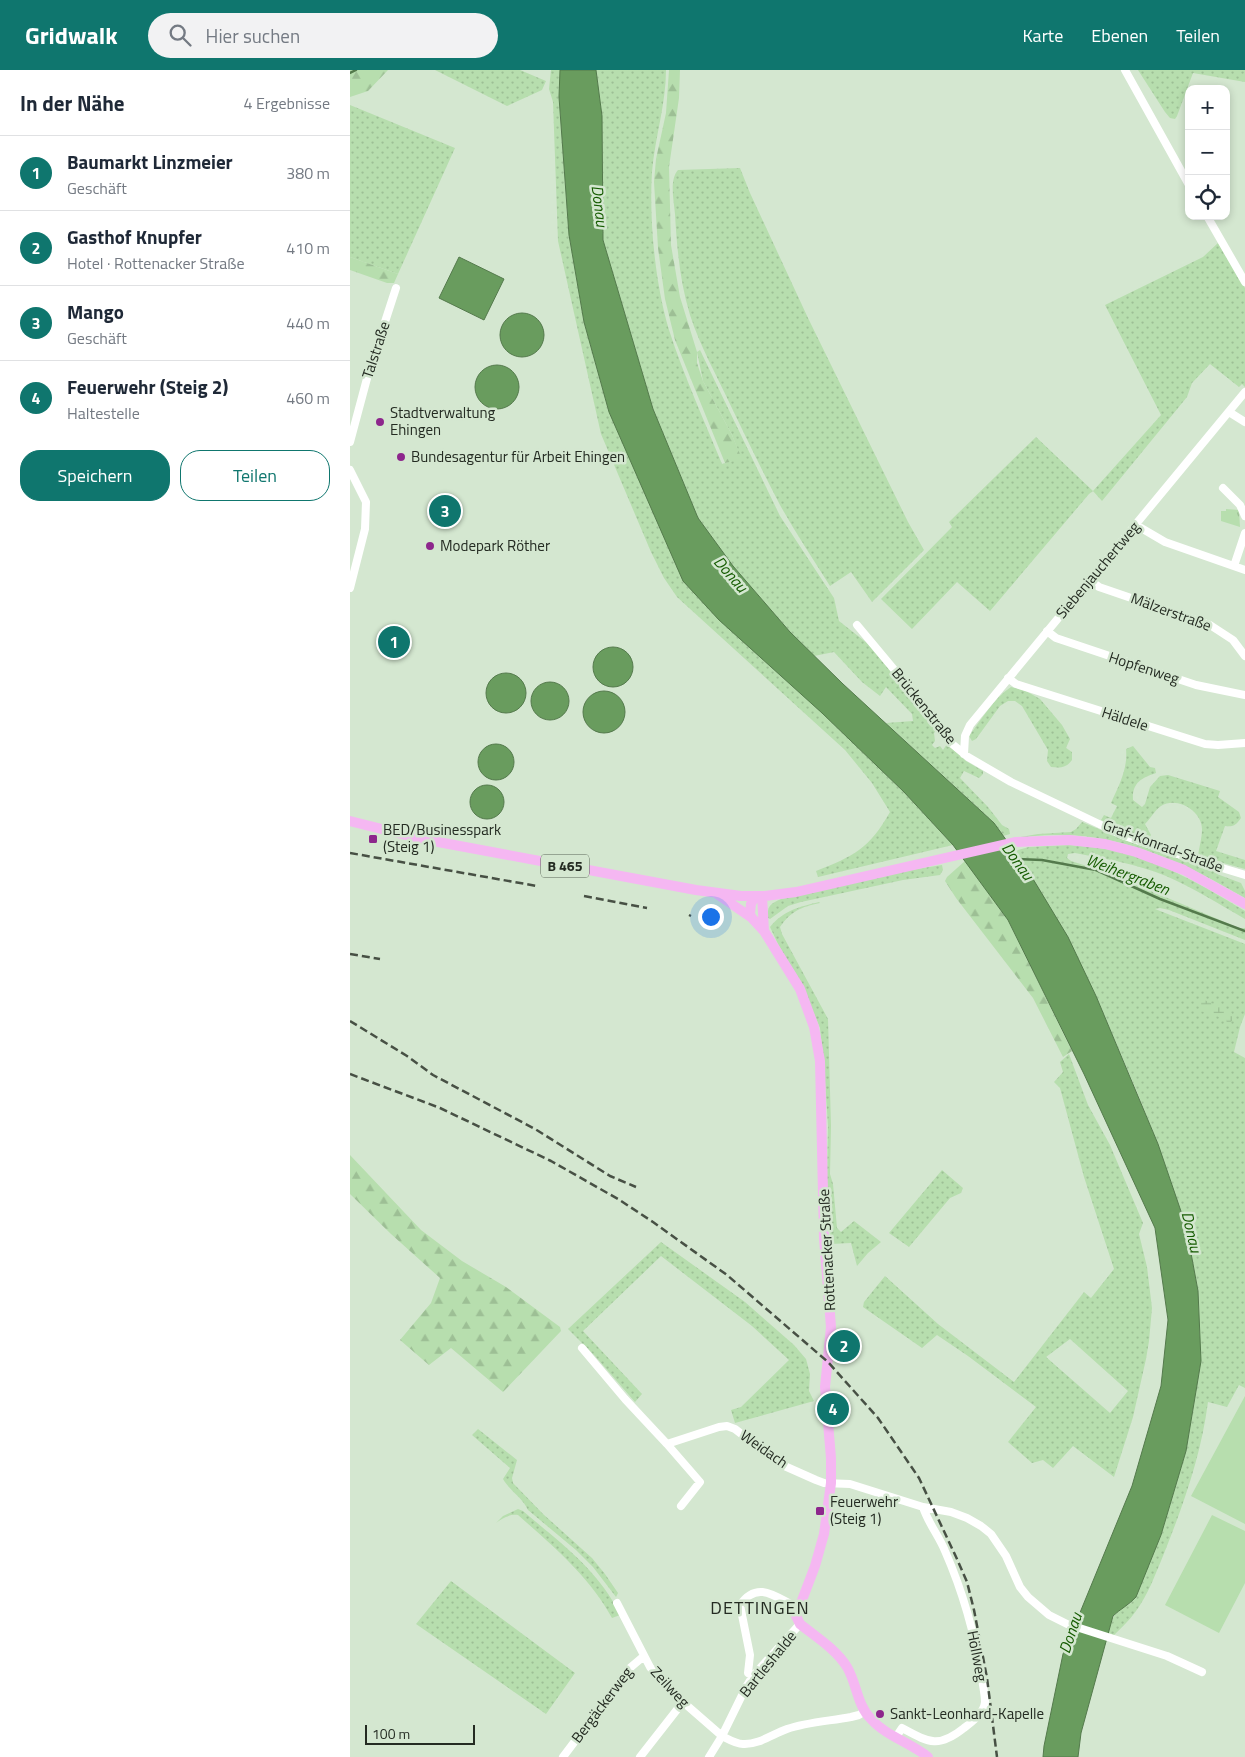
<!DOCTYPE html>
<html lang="de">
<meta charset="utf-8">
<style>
:root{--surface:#fff;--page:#f2f2f3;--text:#1f2937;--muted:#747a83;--line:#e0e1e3;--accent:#0f766e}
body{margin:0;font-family:"Titillium Web",sans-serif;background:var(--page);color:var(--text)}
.controls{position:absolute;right:15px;top:15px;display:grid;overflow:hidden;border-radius:10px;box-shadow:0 2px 8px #0003}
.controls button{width:45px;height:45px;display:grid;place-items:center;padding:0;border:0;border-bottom:1px solid var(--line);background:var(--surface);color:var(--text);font:25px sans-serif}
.scale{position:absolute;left:15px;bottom:12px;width:110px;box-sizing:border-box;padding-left:5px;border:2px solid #242b22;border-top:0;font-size:14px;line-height:18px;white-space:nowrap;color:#242b22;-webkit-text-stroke:4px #d4e7d0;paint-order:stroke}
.you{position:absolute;left:360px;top:846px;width:18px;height:18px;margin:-12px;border:4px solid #fff;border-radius:50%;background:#1a73e8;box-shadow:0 0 0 8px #1a73e833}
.badge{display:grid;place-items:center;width:32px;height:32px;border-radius:50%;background:var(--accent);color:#fff;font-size:16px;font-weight:700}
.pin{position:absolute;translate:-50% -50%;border:2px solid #fff;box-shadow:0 1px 5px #0006}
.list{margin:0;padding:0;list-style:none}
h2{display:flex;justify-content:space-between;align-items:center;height:65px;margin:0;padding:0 20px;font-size:21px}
h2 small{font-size:16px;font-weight:400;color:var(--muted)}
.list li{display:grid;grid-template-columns:32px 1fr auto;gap:15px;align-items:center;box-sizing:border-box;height:75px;padding:0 20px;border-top:1px solid var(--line)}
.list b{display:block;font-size:19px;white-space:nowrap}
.list p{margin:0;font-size:16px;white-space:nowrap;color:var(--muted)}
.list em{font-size:16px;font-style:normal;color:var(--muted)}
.actions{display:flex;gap:10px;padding:15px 20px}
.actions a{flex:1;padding:11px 0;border:1px solid var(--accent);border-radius:20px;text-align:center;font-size:18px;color:var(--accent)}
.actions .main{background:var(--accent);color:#fff}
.icon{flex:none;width:28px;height:28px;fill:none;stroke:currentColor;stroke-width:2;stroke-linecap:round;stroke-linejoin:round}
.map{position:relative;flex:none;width:895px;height:1687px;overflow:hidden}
header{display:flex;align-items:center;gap:30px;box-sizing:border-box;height:70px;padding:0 25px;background:var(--accent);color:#fff}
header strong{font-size:24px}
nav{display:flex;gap:28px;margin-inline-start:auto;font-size:18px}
.search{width:350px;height:45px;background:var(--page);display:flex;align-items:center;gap:12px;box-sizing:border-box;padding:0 18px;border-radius:28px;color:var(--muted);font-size:19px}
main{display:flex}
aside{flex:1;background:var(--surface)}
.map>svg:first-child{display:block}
.grass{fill:url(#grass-dots);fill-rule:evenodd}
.forest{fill:url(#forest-firs)}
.wetland{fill:url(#wetland-marsh)}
.park{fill:url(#park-tufts)}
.pitch{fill:#b7deae}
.water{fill:#699c5e;stroke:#547a4c}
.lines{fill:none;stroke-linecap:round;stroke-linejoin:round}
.stream{stroke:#547a4c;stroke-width:2.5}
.minor{stroke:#fff;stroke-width:8}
.major{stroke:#f5b7f2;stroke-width:10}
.rail{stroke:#475044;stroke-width:2.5;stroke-dasharray:8 4;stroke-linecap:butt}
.poi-dot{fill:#8d268c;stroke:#d4e7d0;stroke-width:2}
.labels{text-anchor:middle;stroke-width:5;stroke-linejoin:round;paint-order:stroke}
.shield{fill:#d4e7d0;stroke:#596356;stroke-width:1}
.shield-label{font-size:14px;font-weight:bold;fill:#242b22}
.street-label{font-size:15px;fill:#242b22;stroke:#d4e7d0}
.poi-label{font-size:15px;fill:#242b22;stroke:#d4e7d0;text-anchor:start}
.water-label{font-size:16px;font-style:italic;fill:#155b00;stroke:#d4e7d0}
.quarter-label{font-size:18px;letter-spacing:1px;fill:#242b22;stroke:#d4e7d0}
</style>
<header>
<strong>Gridwalk</strong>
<div class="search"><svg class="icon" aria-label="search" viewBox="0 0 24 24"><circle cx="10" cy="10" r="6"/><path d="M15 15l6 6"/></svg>Hier suchen</div>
<nav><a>Karte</a><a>Ebenen</a><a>Teilen</a></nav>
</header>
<main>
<aside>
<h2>In der Nähe<small>4 Ergebnisse</small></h2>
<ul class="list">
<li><span class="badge">1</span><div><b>Baumarkt Linzmeier</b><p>Geschäft</p></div><em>380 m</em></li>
<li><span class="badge">2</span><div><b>Gasthof Knupfer</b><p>Hotel · Rottenacker Straße</p></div><em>410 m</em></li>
<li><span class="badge">3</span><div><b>Mango</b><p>Geschäft</p></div><em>440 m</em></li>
<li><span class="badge">4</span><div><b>Feuerwehr (Steig 2)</b><p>Haltestelle</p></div><em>460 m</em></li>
</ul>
<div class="actions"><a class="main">Speichern</a><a>Teilen</a></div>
</aside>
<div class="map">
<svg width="895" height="1687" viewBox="0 0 895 1687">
<defs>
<pattern id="grass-dots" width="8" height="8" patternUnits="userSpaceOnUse" patternTransform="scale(1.25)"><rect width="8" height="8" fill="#b7deae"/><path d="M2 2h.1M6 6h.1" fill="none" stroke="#9dbf95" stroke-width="1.8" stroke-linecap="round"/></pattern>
<pattern id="forest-firs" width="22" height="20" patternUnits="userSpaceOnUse" patternTransform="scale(1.25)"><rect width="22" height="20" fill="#b7deae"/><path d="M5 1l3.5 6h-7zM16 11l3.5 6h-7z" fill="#9dbf95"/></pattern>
<pattern id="wetland-marsh" width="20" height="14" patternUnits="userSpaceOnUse" patternTransform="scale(1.25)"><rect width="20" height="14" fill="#b7deae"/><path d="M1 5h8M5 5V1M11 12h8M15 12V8" fill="none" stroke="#9dbf95"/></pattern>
<pattern id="park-tufts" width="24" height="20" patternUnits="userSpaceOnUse" patternTransform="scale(1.25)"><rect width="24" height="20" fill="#b7deae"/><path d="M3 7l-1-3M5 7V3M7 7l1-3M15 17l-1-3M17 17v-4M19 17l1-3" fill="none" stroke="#9dbf95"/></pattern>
</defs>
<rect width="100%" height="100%" fill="#d4e7d0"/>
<path class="grass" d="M85,0H170L196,11L192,20L157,36Z
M201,0H210L209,27L219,165L234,252L259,342L472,643L554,722L603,775L468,807L466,801C504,786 519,779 540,742L522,713L495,680L327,527L314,508L301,482L251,364L208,171L203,32L199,19Z
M246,0H316C316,34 305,67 302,102C299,150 305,213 319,260C334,306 354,350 372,394L391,388L382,365L353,311L347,282L350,280L430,446L484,528L489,551L522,577L588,659L584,663L585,671L582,675L585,678L590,676L593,680L597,674L616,691L633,701V704L629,708L614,701L610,708L638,737L652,755L659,759L660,764L653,766L644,753L536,653L563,651L562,644L536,617L530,626L512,612L484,582L464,586L440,562L383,496L348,448L303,339L253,170L252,46Z
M788,0H895V12L843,3L827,46L825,49L820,48L815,42Z
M0,35L105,78L48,204L0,187Z
M390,98L400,123L458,248L558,452L574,480L522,532L501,502L480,516C463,489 445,462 430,435C412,401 396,367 379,332C366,304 350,276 340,245C330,212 327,179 325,144C324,131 319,110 328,100Z
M868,173L895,218V317L892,314L889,317L860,294L842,313L837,327L752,431L743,421L739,424L640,541L607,512L562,559L531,529L602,457L599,452L686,367L743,421L811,345L755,235L853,187Z
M661,617L676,621L690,629L712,655L720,669L716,678L722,682V690C716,698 711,698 701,697L697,691L698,680L672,636L665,631H658L650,636L626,669L622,671L619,666C632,649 643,629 661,617Z
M783,676L800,697L805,698L806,703C791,708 782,713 783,730L792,737L795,734L800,717L810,706L818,705L870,721L868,727L889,742L891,748C886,755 884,757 875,756L866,781L895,790V799L848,786C849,778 852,768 852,759C852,741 827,726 811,736C805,740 800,749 795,754L801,765L798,770L751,750L754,745L761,748L767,736L761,733C769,715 778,699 776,679Z
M732,752L777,771L868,801L867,804L891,813L895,821V828C837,794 773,763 704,765C691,765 678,767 665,768L688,764L721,762L726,759Z
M718,775C729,776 739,776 749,778C802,785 850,814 895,841V849C869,834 844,818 816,806C787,794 756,789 725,783L718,784L717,788L721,791L740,797L775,810L889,858H895V870L819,840L810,838L805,839L895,874V944L890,957L884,982L895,988V1318L889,1315L877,1337L858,1332C851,1386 833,1436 813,1486C805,1505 798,1525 786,1541C779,1551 770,1559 762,1567L757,1566C762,1549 763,1542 780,1534L811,1465L836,1381L851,1291L848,1221L836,1156L808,1074L787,1022L746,926L688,817L664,781L679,777Z
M592,795L593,800L590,805L553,810L451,832L438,836L420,849L418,848C417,836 420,834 431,829L554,801Z
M469,832L470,833C451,837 441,841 430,857L432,864L478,949L481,1056L480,1104L483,1114L487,1158L491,1162L504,1151L531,1172L518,1183L507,1196L501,1173L481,1174L477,1110L478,1056L474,995L470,958L455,922L428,874L420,857C434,840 449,837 469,832Z
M719,984L738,1035L760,1075L793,1153L789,1164L797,1197L802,1238L799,1271L796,1289L783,1347L764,1407L723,1376L703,1398L693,1390L682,1393L658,1372L686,1337L618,1286L587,1265L572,1278L513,1237L514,1232L535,1206L588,1254L664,1312L734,1222L741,1228L764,1199L734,1107L710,1018L704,1012L713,1002L710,992ZM720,1269L778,1321L760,1343L696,1287Z
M592,1100L613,1118L611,1123L600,1128L559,1177L539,1163Z
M311,1172L395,1232L444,1275L456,1289L460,1304L459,1321L464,1331L385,1353L381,1340L391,1337L439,1290L402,1256L311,1186L233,1261L292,1324L285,1332L245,1286L218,1259Z
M128,1359L167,1390L162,1408L163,1413L193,1444L242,1488L255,1504L268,1523L266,1527L243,1497L226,1480L178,1440C173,1428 160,1421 153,1409L160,1398L122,1365Z
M168,1439L173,1441C208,1471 250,1501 270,1545L262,1548C240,1507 203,1476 168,1445C159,1444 153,1448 146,1453L153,1446Z
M101,1511L225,1603L196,1644L66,1554Z"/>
<path class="forest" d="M0,0H38L18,21L0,27Z
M319,0H330L329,28L319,97L321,175L330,227L347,282V293L353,311L382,365L392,389L375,393L325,270L315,229L308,178L304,112L306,89L316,43Z
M0,187L48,204L44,213H37L0,200Z
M615,791L658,850L722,981L713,987L683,928L606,828L595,811L597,807Z
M0,1085L71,1160L112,1191L156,1217L210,1257L211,1261L153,1322L101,1278L79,1295L50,1270L81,1233L90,1208L41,1164L0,1124Z"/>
<path class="wetland" d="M852,929L880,941L883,945L882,951L879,953L867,946L851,941L847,933Z"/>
<path class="park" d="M876,439L889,440L890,457L871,451V441H876Z"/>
<path class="pitch" d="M895,1326V1454L841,1426Z
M862,1445L895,1461V1513L869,1563L815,1535Z"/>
<path class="water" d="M210,0H246L252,46L253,170L303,339L348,448L383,496L440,562L493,614L644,753L677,799L718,867L746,926L808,1074L836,1156L848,1221L851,1291L836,1381L811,1465L786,1527C779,1535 770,1539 763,1546L731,1663L728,1687H693L694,1676L713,1584L782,1416L811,1316L818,1250L805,1158L734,1004L658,850L603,775L554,722L472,643L369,550L333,511L259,342L234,252L219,165L209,27Z
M109,187L154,209L134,250L89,228Z
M150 265a22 22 0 1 1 44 0a22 22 0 1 1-44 0Z
M125 317a22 22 0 1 1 44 0a22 22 0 1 1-44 0Z
M243 597a20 20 0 1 1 40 0a20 20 0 1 1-40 0Z
M136 623a20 20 0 1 1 40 0a20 20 0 1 1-40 0Z
M181 631a19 19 0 1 1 38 0a19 19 0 1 1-38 0Z
M233 642a21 21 0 1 1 42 0a21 21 0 1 1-42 0Z
M128 692a18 18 0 1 1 36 0a18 18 0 1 1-36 0Z
M120 732a17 17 0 1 1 34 0a17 17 0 1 1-34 0Z"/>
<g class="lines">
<path class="stream" d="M0,3L6,0
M667,789L692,790L746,800L810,829L895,861"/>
<path class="minor" d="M775,0L839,115
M857,146L895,212
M879,342L895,352
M0,372L19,301L46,218
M0,400L16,432L15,459L0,518
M873,418L890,435L895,446
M786,455L815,472L895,500
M884,496L895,463
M740,510L749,517L860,555L883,570L895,586
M507,555L562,621L601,673L618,687L661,712L772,765L839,788L895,805
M697,561L706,568L846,615L895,625
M658,608L666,614L855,674L868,675L895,673
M614,684L615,666L620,655L895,322
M232,1278L275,1329L317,1374L369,1357L377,1356L385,1359L430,1394L466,1410L474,1413L500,1414L573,1437L601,1442L617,1448L631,1456L641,1464L656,1486L670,1517L678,1527L699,1545L717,1554L817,1586L852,1602
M317,1374L350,1412L331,1436
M267,1533L300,1597L311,1611L333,1632L372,1666C378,1669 386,1674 393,1674C408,1675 423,1664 437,1659C457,1652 480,1651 501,1647L509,1645L515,1641
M403,1606L398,1603L400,1585L390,1535C408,1509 427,1528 448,1538
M546,1667L552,1658C578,1672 588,1679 614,1658C622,1652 634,1643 635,1632C635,1625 633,1616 632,1609C625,1565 613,1522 595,1481C589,1466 578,1453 573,1437
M213,1687L281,1597L294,1586
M290,1687L333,1632
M359,1687L372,1666L396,1617L403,1606L450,1554"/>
<path class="major" d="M0,751L72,769L346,820L391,826H415L446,822L665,772L719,770L755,774L786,782L834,800L895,834
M367,824L402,848
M405,826L401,834L400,844L402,848L414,861L450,919L464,957L470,991L474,1168L481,1257L475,1317L481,1388V1413L474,1464L465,1496L446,1546L450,1554C466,1567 486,1579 497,1597C507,1614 507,1635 521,1649C536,1666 561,1673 578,1687
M412,826L414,861"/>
<path class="rail" d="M0,783L187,816
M234,826L297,838
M339,845L341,846
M0,884L30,889
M0,951L57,986L83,1005L185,1059L260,1106L286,1117
M0,1004L90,1038L201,1091L268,1129L303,1152L377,1205L478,1292L528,1348L569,1408L607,1489L617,1512L624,1540L637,1608L647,1687"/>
</g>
<g class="poi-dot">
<circle cx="30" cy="352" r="5"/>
<circle cx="51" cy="387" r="5"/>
<circle cx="80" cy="476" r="5"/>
<rect x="18" y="764" width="10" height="10" rx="2.5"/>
<rect x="465" y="1436" width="10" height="10" rx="2.5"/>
<circle cx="530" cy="1644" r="5"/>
</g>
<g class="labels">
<rect class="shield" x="191" y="784.5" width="48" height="23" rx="4"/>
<g class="shield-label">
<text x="215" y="801">B 465</text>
</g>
<g class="street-label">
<text transform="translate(26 280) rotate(-72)" y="5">Talstraße</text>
<text transform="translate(748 500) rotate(-50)" y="5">Siebenjauchertweg</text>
<text transform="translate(821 542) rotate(20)" y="5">Mälzerstraße</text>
<text transform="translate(794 598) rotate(18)" y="5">Hopfenweg</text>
<text transform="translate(574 636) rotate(51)" y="5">Brückenstraße</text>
<text transform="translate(775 649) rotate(18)" y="5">Häldele</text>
<text transform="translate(813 776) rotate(20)" y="5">Graf-Konrad-Straße</text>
<text transform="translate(477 1180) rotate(-93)" y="5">Rottenacker Straße</text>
<text transform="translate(414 1379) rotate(35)" y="5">Weidach</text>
<text transform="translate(627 1586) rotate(79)" y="5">Höllweg</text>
<text transform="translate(418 1594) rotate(-51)" y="5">Bartleshalde</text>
<text transform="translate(320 1617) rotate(47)" y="5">Zeilweg</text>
<text transform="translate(252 1635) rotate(-53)" y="5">Bergäckerweg</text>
</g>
<g class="poi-label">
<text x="40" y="348">Stadtverwaltung<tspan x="40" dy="17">Ehingen</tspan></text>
<text x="61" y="392">Bundesagentur für Arbeit Ehingen</text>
<text x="90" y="481">Modepark Röther</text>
<text x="33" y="765">BED/Businesspark<tspan x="33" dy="17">(Steig 1)</tspan></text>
<text x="480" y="1437">Feuerwehr<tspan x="480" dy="17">(Steig 1)</tspan></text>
<text x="540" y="1649">Sankt-Leonhard-Kapelle</text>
</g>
<g class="water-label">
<text transform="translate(250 136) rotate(83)" y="6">Donau</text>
<text transform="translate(381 504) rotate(49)" y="6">Donau</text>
<text transform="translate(668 791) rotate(54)" y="6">Donau</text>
<text transform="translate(778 804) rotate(21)" y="6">Weihergraben</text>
<text transform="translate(842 1162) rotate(77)" y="6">Donau</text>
<text transform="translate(720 1563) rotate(-72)" y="6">Donau</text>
</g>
<g class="quarter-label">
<text x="410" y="1544">DETTINGEN</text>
</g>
</g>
</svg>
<div class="controls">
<button>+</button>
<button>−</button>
<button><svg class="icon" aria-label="locate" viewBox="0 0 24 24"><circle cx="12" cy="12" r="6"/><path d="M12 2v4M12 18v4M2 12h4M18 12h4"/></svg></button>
</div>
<div class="scale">100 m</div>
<div class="you"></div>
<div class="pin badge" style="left:44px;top:572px">1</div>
<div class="pin badge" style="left:494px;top:1276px">2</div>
<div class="pin badge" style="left:95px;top:441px">3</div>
<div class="pin badge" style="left:483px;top:1339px">4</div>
</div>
</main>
